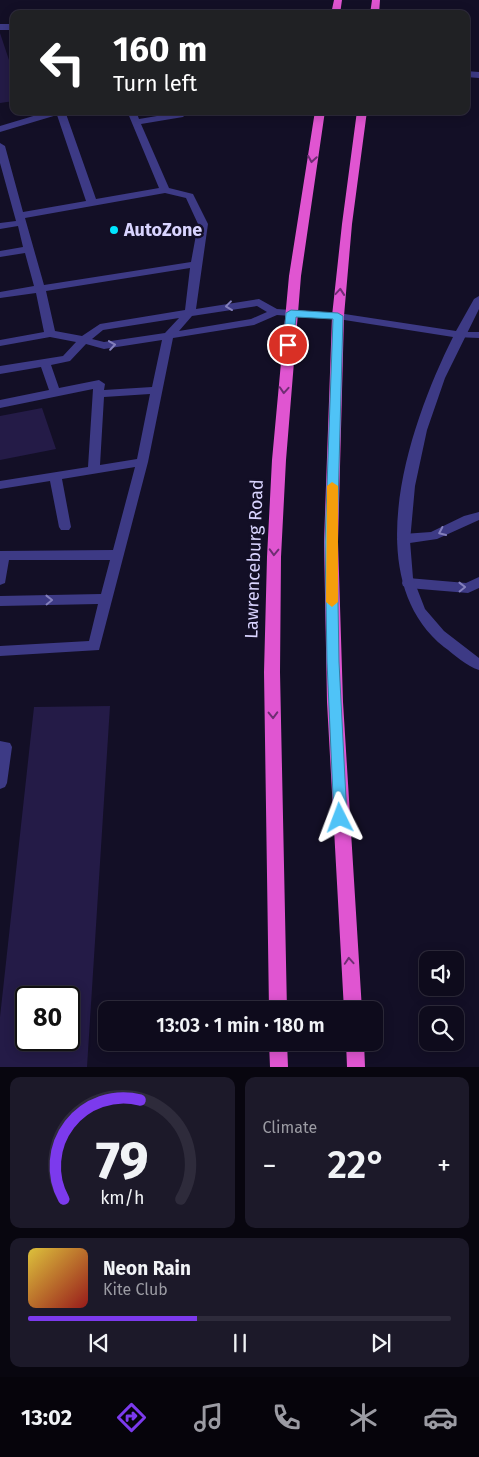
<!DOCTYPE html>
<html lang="en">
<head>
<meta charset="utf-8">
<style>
	:root { --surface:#0e0b1c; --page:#1c1929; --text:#f1f3f6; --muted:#9b9ba3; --line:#2e2b3b; --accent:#7c3aed }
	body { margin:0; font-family:"Fira Sans",sans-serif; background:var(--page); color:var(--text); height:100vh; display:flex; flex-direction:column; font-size:19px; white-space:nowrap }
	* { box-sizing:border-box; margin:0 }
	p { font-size:16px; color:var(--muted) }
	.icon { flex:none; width:28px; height:28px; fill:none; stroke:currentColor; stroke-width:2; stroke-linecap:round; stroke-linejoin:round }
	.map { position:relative; height:1067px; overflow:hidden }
	.panel { display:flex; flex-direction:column; gap:10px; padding:10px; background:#08060f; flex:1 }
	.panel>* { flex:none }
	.top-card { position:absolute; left:10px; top:10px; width:460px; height:105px; border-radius:10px; box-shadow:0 2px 12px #0003,0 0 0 1px var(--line); background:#202124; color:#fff; overflow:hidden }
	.fabs { position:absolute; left:419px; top:951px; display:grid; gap:10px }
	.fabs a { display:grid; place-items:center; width:45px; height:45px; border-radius:10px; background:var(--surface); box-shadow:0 2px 12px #0003,0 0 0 1px var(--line); font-size:25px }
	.speed { position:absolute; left:15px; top:986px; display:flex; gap:10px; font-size:25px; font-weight:700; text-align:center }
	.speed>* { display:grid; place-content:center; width:65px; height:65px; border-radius:50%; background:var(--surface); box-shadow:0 2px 12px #0003,0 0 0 1px var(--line); line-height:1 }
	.speed .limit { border:2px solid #111; border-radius:8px; background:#fff; color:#111 }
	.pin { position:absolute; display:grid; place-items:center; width:42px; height:42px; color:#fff; margin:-21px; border:2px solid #fff; border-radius:50%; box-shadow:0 1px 5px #0007 }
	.me { position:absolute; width:55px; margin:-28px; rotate:357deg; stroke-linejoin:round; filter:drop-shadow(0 0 4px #0008) }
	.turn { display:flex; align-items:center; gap:18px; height:105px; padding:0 20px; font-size:22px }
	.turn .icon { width:65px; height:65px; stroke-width:2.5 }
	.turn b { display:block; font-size:35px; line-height:42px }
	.big { font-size:38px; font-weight:600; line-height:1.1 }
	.panel .widget { flex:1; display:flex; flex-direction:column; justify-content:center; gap:8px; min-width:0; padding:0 18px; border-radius:10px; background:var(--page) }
	.panel .dial { align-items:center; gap:0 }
	.dial svg { height:130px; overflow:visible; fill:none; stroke:var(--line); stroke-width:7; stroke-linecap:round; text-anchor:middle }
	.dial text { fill:var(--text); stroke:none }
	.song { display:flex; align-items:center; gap:15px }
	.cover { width:60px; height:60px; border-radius:8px; background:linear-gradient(135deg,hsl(50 70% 55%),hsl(0 70% 35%)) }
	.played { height:5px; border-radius:2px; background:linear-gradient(90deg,var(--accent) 40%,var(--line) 40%) }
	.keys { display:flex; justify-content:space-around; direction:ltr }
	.heat { display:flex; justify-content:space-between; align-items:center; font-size:28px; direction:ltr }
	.panel .tiles { flex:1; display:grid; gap:10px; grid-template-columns:1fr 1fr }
	.widget:last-child { grid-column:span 2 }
	.trip { position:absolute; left:98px; top:1001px; width:285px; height:50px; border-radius:10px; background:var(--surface); box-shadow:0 2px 12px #0003,0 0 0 1px var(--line); font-weight:600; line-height:50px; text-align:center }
	.tab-bar { display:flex; height:80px; justify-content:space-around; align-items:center; background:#06040b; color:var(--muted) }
	.tab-bar .icon { width:35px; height:35px }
	.tab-bar .current { color:var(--accent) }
	.tab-bar b { font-size:22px; color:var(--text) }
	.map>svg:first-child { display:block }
</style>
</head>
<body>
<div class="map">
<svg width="479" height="1067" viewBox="0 0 479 1067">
	<rect width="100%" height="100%" fill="#130f26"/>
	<path fill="#241b47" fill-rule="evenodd" d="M0,33L10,63L14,62V101L0,103Z
		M42,408L56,449L0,460V416Z
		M110,706L87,1067H0V1017L34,707ZM26,998H69V1040H26Z"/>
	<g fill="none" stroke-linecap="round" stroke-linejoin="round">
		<path fill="#3d3a85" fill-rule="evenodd" d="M0,24H14V30H0Z
			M50,111H65L96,199L159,188L127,111H136L139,119L175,113L174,111H183L185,115L183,117L141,124L169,188L193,194L208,224L196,309L259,299L277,309L291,310L296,313L291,316L277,315L254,325L173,338L148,462L99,650L0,656V646L89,641L98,604L0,606V596L101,594L110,560H9L5,583L0,585V551L113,550L135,467L62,479L71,527L69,530H61L59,527L50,481L0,489V481L88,467L93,389L0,408V400L49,390L41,367L0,374V366L63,356L76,342L50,337L0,346V340L44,332L36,293L0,298V292L34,286L25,253L0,257V251L23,247L18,226L0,229V223L16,221L0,163V143L5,146L23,212L86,201L57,115L0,132V126ZM165,193L186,198L198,224L191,262L44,285L25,218ZM190,268L185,310L100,324L82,336L55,331L46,291ZM257,306L267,312L251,319L179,331L192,316ZM179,318L165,333L104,342L92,339L103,330ZM162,340L152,387L104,390L105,384L99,380L59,388L51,365L70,361L86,344L104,349ZM150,394L137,459L100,465L104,397Z
			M459,332H479V338L455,337L454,335L455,333Z
			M479,512V520L437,539L403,544L399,542L397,539L399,536L403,534L431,532L464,516Z
			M479,577V588L468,593L408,588L403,586L402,583L403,580L408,578L466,583Z
			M0,741L10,743L12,747L7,783L5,787L0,789Z"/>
		<path fill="#3d3a85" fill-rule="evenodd" d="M466,71L479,72V78L466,77Z
			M479,296V309L445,378L427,430L415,486L410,541L413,578L425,609L444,631L479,658V670C466,666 455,655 444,647C356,576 411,421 453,337L338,319L291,316L286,313L291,310L338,313L456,331L474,299Z"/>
		<path fill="#e055d1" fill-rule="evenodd" d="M334,0H342L340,14H331Z
			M372,0H380L379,14H370Z
			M315,111H325L301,276L286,460L281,557L280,672L287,1010H269L264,672L267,557L272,460L289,276Z
			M357,111H367L352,224L344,316L338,542L343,702L362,1010H344L327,702L324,542L332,316L342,224Z
			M269,1042H287L288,1067H270Z
			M346,1042H364L365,1067H347Z"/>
	</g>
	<defs><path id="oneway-chevron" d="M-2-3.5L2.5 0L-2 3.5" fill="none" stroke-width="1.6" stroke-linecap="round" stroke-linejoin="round" transform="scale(1.25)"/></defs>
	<g stroke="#6f2e73">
		<use href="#oneway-chevron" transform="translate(312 159) rotate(99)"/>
		<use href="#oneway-chevron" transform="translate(340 292) rotate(-85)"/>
		<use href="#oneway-chevron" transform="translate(284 390) rotate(94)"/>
		<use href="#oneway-chevron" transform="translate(274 552) rotate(92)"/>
		<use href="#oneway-chevron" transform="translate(273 715) rotate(89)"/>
		<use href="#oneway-chevron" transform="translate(349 961) rotate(-94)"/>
	</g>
	<g stroke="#837fbc">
		<use href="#oneway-chevron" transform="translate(229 306) rotate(173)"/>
		<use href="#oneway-chevron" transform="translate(112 345) rotate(-8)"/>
		<use href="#oneway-chevron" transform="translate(442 532) rotate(155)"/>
		<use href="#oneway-chevron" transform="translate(462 587) rotate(-1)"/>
		<use href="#oneway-chevron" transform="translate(49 600) rotate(-1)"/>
	</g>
	<path fill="#4fc3f7" stroke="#337fa1" d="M291,310L338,313L343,316L337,542L339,662L347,818L345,822L340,824L336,822L334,818L327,662L325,542L333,319L296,317L293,345L288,348L283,345L286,313Z"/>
	<path fill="#f59e0b" d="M332,482L338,486V602L332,607L326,602L327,486Z"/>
	<circle fill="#00e5ff" stroke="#130f26" stroke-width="2" cx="114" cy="230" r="5"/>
	<g text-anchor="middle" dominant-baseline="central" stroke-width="5" stroke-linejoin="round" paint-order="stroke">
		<g font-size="18" font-weight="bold" fill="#d9d4ff" stroke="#130f26" text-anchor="start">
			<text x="124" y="230">AutoZone</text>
		</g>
		<g font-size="18" fill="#d9d4ff" stroke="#130f26">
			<text transform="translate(254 559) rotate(-88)">Lawrenceburg Road</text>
		</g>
	</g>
</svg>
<div class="fabs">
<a><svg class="icon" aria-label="sound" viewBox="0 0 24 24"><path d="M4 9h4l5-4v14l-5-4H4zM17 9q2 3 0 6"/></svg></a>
<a><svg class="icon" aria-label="search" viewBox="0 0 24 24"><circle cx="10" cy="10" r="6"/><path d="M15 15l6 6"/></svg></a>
</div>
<div class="speed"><div class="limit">80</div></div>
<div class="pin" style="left:288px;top:345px;background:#d93025"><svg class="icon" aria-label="arrive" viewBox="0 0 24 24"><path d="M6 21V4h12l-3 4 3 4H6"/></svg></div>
<svg class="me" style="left:340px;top:818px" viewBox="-20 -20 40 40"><path d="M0-17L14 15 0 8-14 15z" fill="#4fc3f7" stroke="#fff" stroke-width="4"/></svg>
<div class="trip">13:03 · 1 min · 180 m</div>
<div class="top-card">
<div class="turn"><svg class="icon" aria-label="left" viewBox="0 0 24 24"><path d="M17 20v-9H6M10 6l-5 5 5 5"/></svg><div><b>160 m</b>Turn left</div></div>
</div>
</div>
<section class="panel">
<div class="tiles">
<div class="widget dial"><svg viewBox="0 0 100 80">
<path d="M14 69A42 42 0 1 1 86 69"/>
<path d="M14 69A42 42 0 0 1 61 8" stroke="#7c3aed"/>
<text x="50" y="56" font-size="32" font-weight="700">79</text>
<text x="50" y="72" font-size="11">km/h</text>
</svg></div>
<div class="widget"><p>Climate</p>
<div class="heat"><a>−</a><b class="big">22°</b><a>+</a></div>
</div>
<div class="widget">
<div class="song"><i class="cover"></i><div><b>Neon Rain</b><p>Kite Club</p></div></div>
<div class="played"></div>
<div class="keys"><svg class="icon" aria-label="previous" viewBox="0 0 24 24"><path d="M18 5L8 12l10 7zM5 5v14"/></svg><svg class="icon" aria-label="pause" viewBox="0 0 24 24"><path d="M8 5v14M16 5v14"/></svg><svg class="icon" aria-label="next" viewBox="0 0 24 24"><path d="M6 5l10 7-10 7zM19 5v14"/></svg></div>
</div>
</div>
</section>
<nav class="tab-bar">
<b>13:02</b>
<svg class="icon current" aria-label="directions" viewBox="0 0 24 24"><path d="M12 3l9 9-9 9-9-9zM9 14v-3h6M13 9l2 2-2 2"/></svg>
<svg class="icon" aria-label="music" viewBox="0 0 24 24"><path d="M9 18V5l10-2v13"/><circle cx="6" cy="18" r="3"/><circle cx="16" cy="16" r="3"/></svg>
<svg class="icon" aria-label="phone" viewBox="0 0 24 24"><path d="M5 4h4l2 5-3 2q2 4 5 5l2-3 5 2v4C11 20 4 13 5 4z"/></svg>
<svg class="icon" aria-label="climate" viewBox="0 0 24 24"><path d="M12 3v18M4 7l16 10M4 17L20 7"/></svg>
<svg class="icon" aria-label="car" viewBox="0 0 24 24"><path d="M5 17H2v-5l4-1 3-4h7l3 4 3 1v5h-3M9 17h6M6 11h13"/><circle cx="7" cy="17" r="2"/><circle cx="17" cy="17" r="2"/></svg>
</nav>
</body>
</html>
